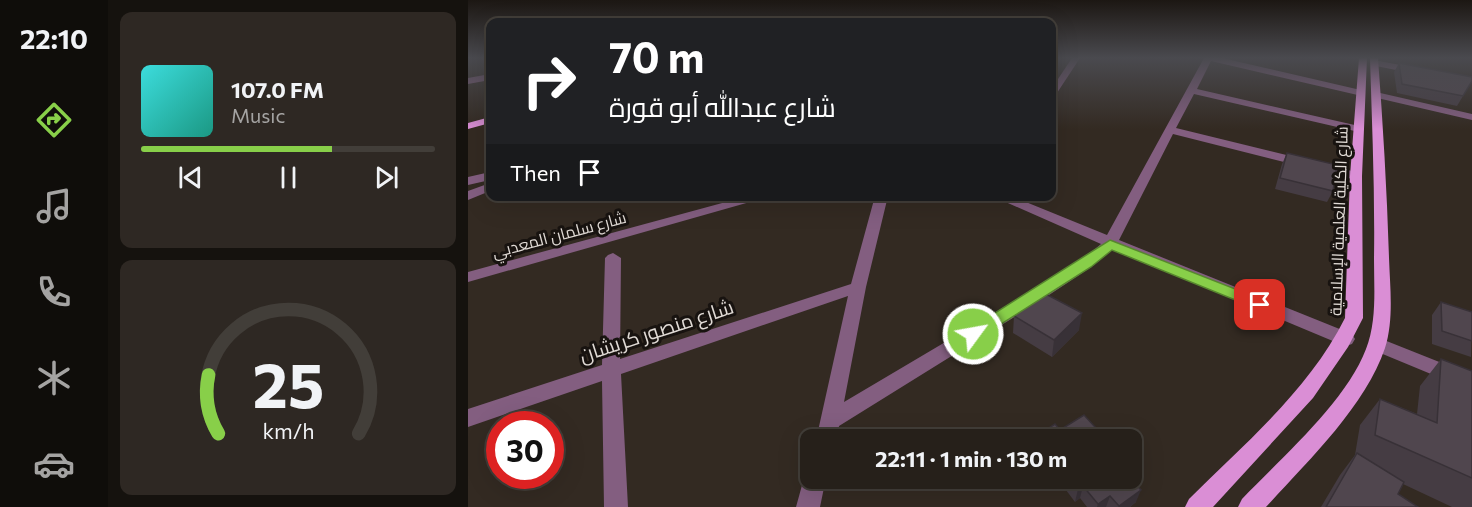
<!DOCTYPE html>
<html lang="en">
<head>
<meta charset="utf-8">
<style>
	:root { --surface:#26201a; --page:#2e2823; --text:#f1f3f6; --muted:#a4a3a2; --line:#423e39; --accent:#88cf49 }
	body { margin:0; font-family:Commissioner,Cairo,sans-serif; background:var(--page); color:var(--text); height:100vh; display:flex; flex-direction:column; font-size:22px; white-space:nowrap }
	* { box-sizing:border-box; margin:0 }
	p { font-size:20px; color:var(--muted) }
	.icon { flex:none; width:33px; height:33px; fill:none; stroke:currentColor; stroke-width:2; stroke-linecap:round; stroke-linejoin:round }
	.map { position:relative; flex:1; overflow:hidden }
	.details { display:flex; flex-direction:column; gap:12px; padding:12px; background:#15120e; width:360px }
	.details>* { flex:none }
	.top-card { position:absolute; left:18px; top:18px; width:570px; height:183px; border-radius:12px; box-shadow:0 6px 24px #0002,0 0 0 2px var(--line); background:#202124; color:#fff; overflow:hidden }
	.speed { position:absolute; left:18px; top:411px; display:flex; gap:12px; font-size:30px; font-weight:700; text-align:center }
	.speed>* { display:grid; place-content:center; width:78px; height:78px; border-radius:50%; background:var(--surface); box-shadow:0 6px 24px #0002,0 0 0 2px var(--line); line-height:1 }
	.speed .limit { border:9px solid #d22; background:#fff; color:#111 }
	.pin { position:absolute; display:grid; place-items:center; width:51px; height:51px; color:#fff; margin:-26px; border-radius:12px; box-shadow:0 3px 9px #0006 }
	.me { position:absolute; width:66px; margin:-33px; rotate:58deg; stroke-linejoin:round; filter:drop-shadow(0 0 4px #0008) }
	.turn { display:flex; align-items:center; gap:21px; height:126px; padding:0 24px; font-size:27px }
	.turn .icon { width:78px; height:78px; stroke-width:2.5 }
	.turn b { display:block; font-size:42px; line-height:51px }
	.then { display:flex; align-items:center; height:57px; padding:0 24px; background:#0003; gap:12px; font-size:22px }
	.details .tile { flex:1; display:flex; flex-direction:column; justify-content:center; gap:9px; min-width:0; padding:0 21px; border-radius:12px; background:var(--page) }
	.details .dial { align-items:center; gap:0 }
	.dial svg { height:156px; overflow:visible; fill:none; stroke:var(--line); stroke-width:7; stroke-linecap:round; text-anchor:middle }
	.dial text { fill:var(--text); stroke:none }
	.song { display:flex; align-items:center; gap:18px }
	.cover { width:72px; height:72px; border-radius:9px; background:linear-gradient(135deg,hsl(180 70% 55%),hsl(170 70% 35%)) }
	.played { height:6px; border-radius:3px; background:linear-gradient(90deg,var(--accent) 65%,var(--line) 65%) }
	.keys { display:flex; justify-content:space-around; direction:ltr }
	.trip { position:absolute; left:332px; top:429px; width:342px; height:60px; border-radius:12px; background:var(--surface); box-shadow:0 6px 24px #0002,0 0 0 2px var(--line); font-weight:700; line-height:60px; text-align:center }
	main { display:flex; flex:1; min-height:0 }
	.menu { display:flex; flex-direction:column; width:108px; justify-content:space-around; align-items:center; background:#0f0d0a; color:var(--muted) }
	.menu .icon { width:42px; height:42px }
	.menu .on { color:var(--accent) }
	.menu b { font-size:27px; color:var(--text) }
	.map>svg:first-child { display:block }
</style>
</head>
<body>
<main>
<nav class="menu">
<b>22:10</b>
<svg class="icon on" aria-label="directions" viewBox="0 0 24 24"><path d="M12 3l9 9-9 9-9-9zM9 14v-3h6M13 9l2 2-2 2"/></svg>
<svg class="icon" aria-label="music" viewBox="0 0 24 24"><path d="M9 18V5l10-2v13"/><circle cx="6" cy="18" r="3"/><circle cx="16" cy="16" r="3"/></svg>
<svg class="icon" aria-label="phone" viewBox="0 0 24 24"><path d="M5 4h4l2 5-3 2q2 4 5 5l2-3 5 2v4C11 20 4 13 5 4z"/></svg>
<svg class="icon" aria-label="climate" viewBox="0 0 24 24"><path d="M12 3v18M4 7l16 10M4 17L20 7"/></svg>
<svg class="icon" aria-label="car" viewBox="0 0 24 24"><path d="M5 17H2v-5l4-1 3-4h7l3 4 3 1v5h-3M9 17h6M6 11h13"/><circle cx="7" cy="17" r="2"/><circle cx="17" cy="17" r="2"/></svg>
</nav>
<section class="details">
<div class="tile">
<div class="song"><i class="cover"></i><div><b>107.0 FM</b><p>Music</p></div></div>
<div class="played"></div>
<div class="keys"><svg class="icon" aria-label="previous" viewBox="0 0 24 24"><path d="M18 5L8 12l10 7zM5 5v14"/></svg><svg class="icon" aria-label="pause" viewBox="0 0 24 24"><path d="M8 5v14M16 5v14"/></svg><svg class="icon" aria-label="next" viewBox="0 0 24 24"><path d="M6 5l10 7-10 7zM19 5v14"/></svg></div>
</div>
<div class="tile dial"><svg viewBox="0 0 100 80">
<path d="M14 69A42 42 0 1 1 86 69"/>
<path d="M14 69A42 42 0 0 1 9 39" stroke="#88cf49"/>
<text x="50" y="56" font-size="32" font-weight="700">25</text>
<text x="50" y="72" font-size="11">km/h</text>
</svg></div>
</section>
<div class="map">
<svg width="1004" height="507" viewBox="0 0 1004 507">
	<rect width="100%" height="100%" fill="#332a22"/>
	<g fill="none" stroke-linecap="round" stroke-linejoin="round">
		<path fill="#835e80" fill-rule="evenodd" d="M604,58H612L587,96L584,97V88Z
			M736,58H754L897,91V95L894,96L743,61L729,89L891,126L896,129L891,132L726,94L708,128L892,173L894,176L888,180L705,134L651,240L884,334L887,339L884,344L878,346L872,344L645,249L623,267L572,301L371,426L369,440H348L380,296L153,374L160,507H136L134,381L0,427V409L134,365L137,258L140,255L145,253L153,258L152,359L383,284L407,196H420L398,287L376,402L560,293L613,261L633,244L524,196H543L639,235Z
			M906,60L948,68L952,71L948,74L903,65V61Z
			M22,74V80L0,84V78Z
			M908,92L1004,114V120L905,97V93Z
			M22,172V180L0,185V177Z
			M22,183V191L0,200V191Z
			M280,196H303L0,282V272Z
			M911,338L1004,375V391L905,350L902,345L905,340Z
			M342,469V478H358L352,507H328L336,478Z"/>
		<path fill="#da8ed5" fill-rule="evenodd" d="M891,58H899L894,176L895,318L880,347L845,398L745,507H717L721,499C777,443 841,390 877,318L882,176Z
			M902,58H910C915,125 919,191 921,258C922,288 926,319 917,348C897,407 839,462 798,507H770L774,499C813,458 878,402 898,349C909,321 906,289 906,259C907,192 904,125 902,58Z
			M22,117V123L0,129V123Z"/>
	</g>
	<path fill="#453c43" d="M931,63L1004,81L989,106L929,93L926,72Z
		M819,153L865,191L859,202L807,189L814,164Z
		M973,302L1004,312L1003,357L964,344V315Z
		M546,316L611,330L584,357L545,333Z
		M973,359L1004,371V507H984L935,484L930,494L950,507H853L872,475L887,455L892,425L912,399L949,414L952,386Z
		M589,478H662L668,502L662,507H619L612,498L607,502Z"/>
	<path fill="#383137" d="M614,313L611,330L584,357L586,340Z
		M615,486L612,498L607,502L610,489Z
		M673,490L668,502L662,507H650Z
		M642,496L638,507H629L630,504Z"/>
	<path fill="#50464e" stroke="#383137" stroke-width="1.5" d="M931,63L1004,77V81L995,96L934,84Z
		M819,153L869,165L865,191L812,178Z
		M574,292L614,313L586,340L546,316Z
		M973,302L1004,312V341L974,331Z
		M973,359L1004,371V478L907,435L912,399L969,423Z
		M616,415L639,440H569L567,437L587,424L592,430Z
		M889,453L936,482L930,494L950,507H858Z
		M601,478H662L673,490L651,506L642,496L630,504L615,486L610,489Z"/>
	<linearGradient id="sky" x2="0" y2="1"><stop stop-color="#1c1713"/><stop offset="0.45" stop-color="#4a4a4f"/><stop offset="1" stop-color="#4a4a4f" stop-opacity="0"/></linearGradient>
	<rect width="1004" height="129" fill="url(#sky)"/>
	<path fill="#88cf49" stroke="#58872f" stroke-width="1.5" d="M642,240L798,301L800,305L798,308H787L644,250L623,267L511,338H500L497,334L500,330Z"/>
	<g text-anchor="middle" dominant-baseline="central" stroke-width="6" stroke-linejoin="round" paint-order="stroke">
		<g font-size="16" fill="#e1dbd6" stroke="#181310">
			<text transform="translate(870 221) rotate(-88)">شارع الكلية العلمية الإسلامية</text>
			<text transform="translate(91 234) rotate(-15)">شارع سلمان المعدبي</text>
		</g>
		<g font-size="20" fill="#e1dbd6" stroke="#181310">
			<text transform="translate(188 330) rotate(-18)">شارع منصور كريشان</text>
		</g>
	</g>
</svg>
<div class="speed"><div class="limit">30</div></div>
<div class="pin" style="left:792px;top:305px;background:#d93025"><svg class="icon" aria-label="arrive" viewBox="0 0 24 24"><path d="M6 21V4h12l-3 4 3 4H6"/></svg></div>
<svg class="me" style="left:505px;top:334px" viewBox="-20 -20 40 40"><circle r="17" fill="#88cf49" stroke="#fff" stroke-width="3"/><path d="M0-11L8 9 0 5-8 9z" fill="#fff"/></svg>
<div class="trip">22:11 · 1 min · 130 m</div>
<div class="top-card">
<div class="turn"><svg class="icon" aria-label="right" viewBox="0 0 24 24"><path d="M7 20v-9h11M14 6l5 5-5 5"/></svg><div><b>70 m</b>شارع عبدالله أبو قورة</div></div>
<div class="then">Then<svg class="icon" aria-label="arrive" viewBox="0 0 24 24"><path d="M6 21V4h12l-3 4 3 4H6"/></svg></div>
</div>
</div>
</main>
</body>
</html>
